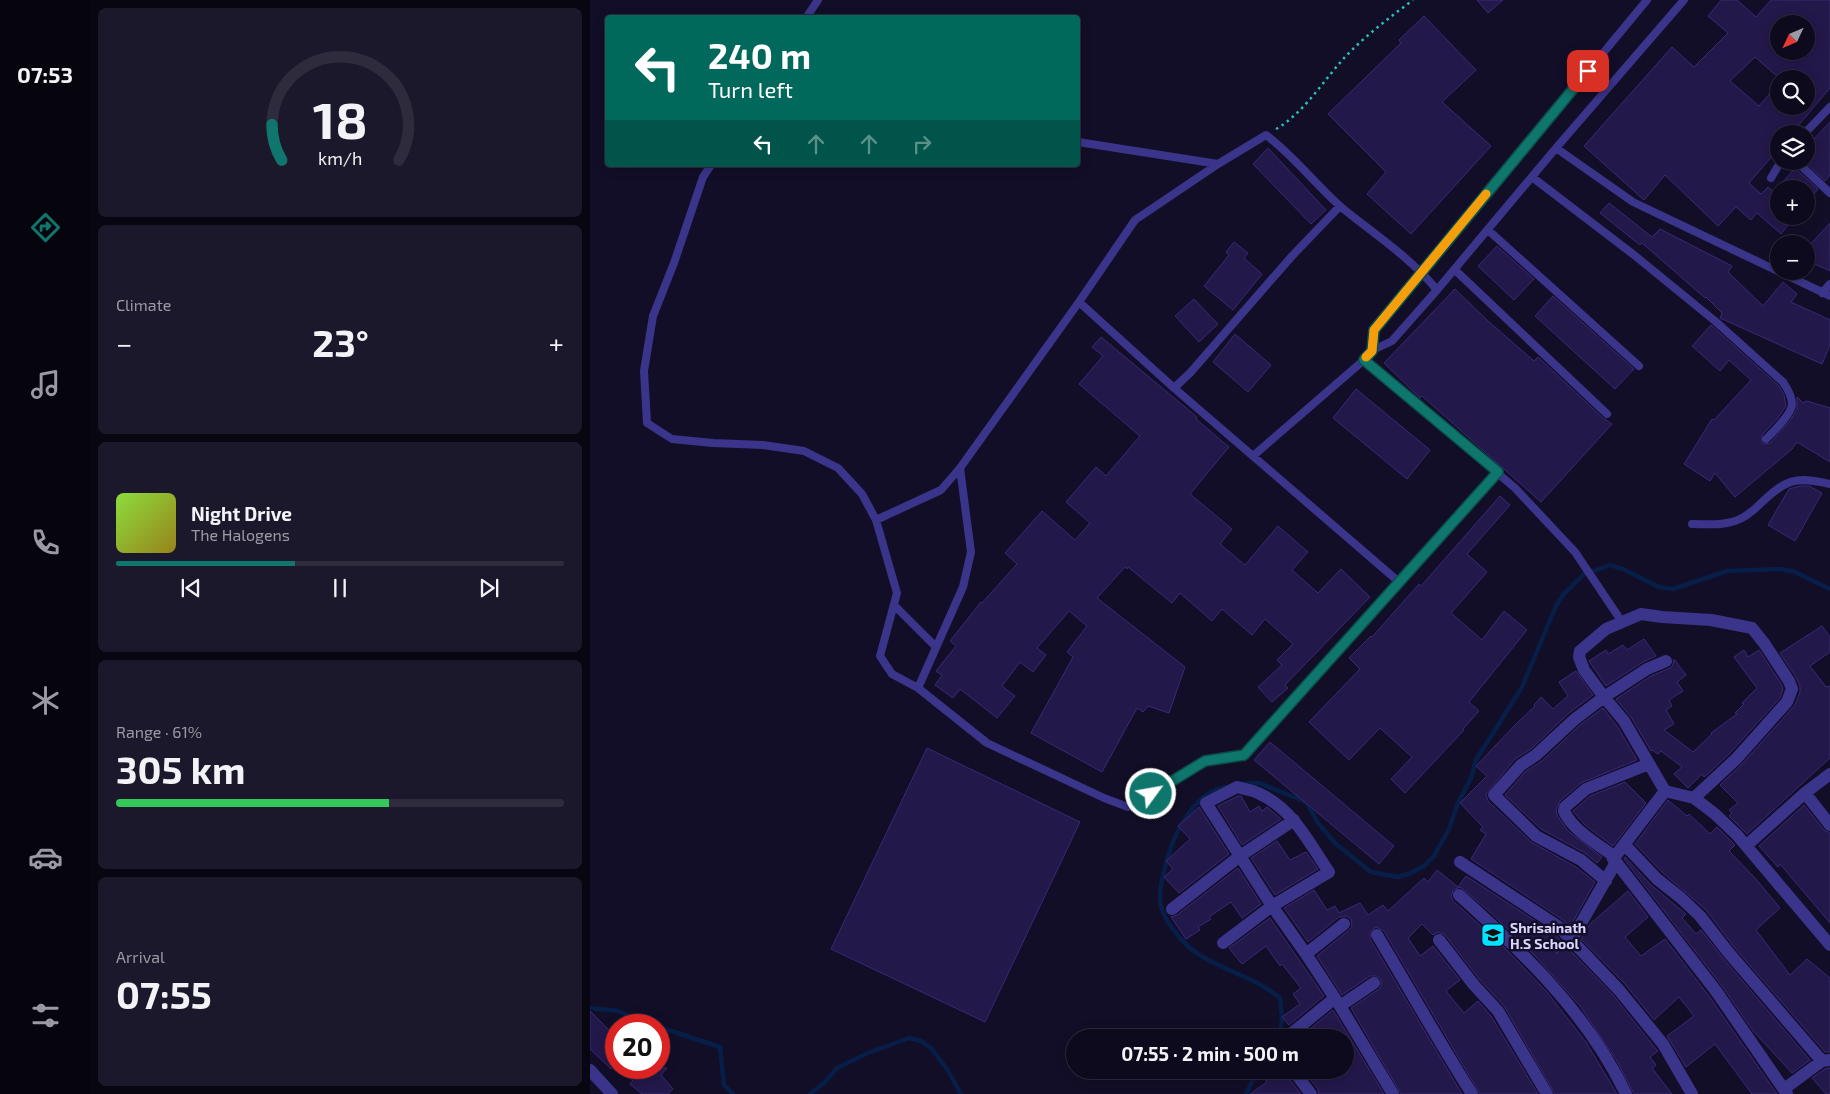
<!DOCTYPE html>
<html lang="en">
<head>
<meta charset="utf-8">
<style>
	:root { --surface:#0e0a1e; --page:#1c182b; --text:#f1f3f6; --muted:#9b9aa4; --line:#2e2b3c; --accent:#0f766e }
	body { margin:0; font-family:"Exo 2",sans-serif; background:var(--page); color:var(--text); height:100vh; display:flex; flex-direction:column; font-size:19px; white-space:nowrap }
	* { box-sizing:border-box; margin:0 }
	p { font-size:16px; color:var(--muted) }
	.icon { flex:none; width:28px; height:28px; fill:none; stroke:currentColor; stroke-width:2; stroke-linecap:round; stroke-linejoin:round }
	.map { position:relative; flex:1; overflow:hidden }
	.panel { display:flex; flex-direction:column; gap:8px; padding:8px; background:#080610; width:500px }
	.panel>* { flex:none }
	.banner { position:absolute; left:15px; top:15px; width:475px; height:152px; border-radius:5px; box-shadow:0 2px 12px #0003,0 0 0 1px var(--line); background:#00695c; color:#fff; overflow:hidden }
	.needle { width:32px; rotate:226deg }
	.fabs { position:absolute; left:1180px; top:15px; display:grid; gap:10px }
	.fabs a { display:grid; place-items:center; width:45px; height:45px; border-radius:50%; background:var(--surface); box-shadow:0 2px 12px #0003,0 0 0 1px var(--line); font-size:25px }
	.speed { position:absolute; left:15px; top:1014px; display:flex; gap:10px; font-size:25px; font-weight:700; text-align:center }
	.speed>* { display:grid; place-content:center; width:65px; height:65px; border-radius:50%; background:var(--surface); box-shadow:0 2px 12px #0003,0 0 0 1px var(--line); line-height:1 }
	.speed .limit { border:8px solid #d22; background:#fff; color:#111 }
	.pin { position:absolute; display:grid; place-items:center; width:42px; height:42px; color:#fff; margin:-21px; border-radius:10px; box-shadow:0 2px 8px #0006 }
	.me { position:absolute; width:55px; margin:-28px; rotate:58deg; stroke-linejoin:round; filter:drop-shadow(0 0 4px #0008) }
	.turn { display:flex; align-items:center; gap:18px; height:105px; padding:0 20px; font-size:22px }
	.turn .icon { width:65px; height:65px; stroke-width:2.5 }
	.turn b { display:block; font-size:35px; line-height:42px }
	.lanes { display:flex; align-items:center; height:48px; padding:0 20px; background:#0003; justify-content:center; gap:25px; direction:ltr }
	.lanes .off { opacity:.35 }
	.big { font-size:38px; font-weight:700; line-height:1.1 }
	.panel .card { flex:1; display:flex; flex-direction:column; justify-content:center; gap:8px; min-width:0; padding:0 18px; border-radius:8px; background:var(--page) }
	.panel .dial { align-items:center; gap:0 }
	.dial svg { height:130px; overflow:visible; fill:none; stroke:var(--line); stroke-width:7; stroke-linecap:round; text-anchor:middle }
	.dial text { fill:var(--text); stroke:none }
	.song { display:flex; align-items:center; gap:15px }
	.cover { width:60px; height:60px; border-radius:8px; background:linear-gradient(135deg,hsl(90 70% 55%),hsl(50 70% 35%)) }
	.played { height:5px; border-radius:2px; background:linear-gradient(90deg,var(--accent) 40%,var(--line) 40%) }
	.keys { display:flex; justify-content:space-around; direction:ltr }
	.heat { display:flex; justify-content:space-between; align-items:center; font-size:28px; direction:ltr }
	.charge { height:8px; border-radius:4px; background:linear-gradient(90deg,#34c759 61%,var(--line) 0) }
	.trip { position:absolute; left:476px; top:1029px; width:288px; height:50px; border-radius:25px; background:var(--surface); box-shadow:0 2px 12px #0003,0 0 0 1px var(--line); font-weight:700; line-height:50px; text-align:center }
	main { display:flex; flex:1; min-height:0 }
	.dock { display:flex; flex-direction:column; width:90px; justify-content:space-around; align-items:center; background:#06040c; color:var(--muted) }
	.dock .icon { width:35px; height:35px }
	.dock .on { color:var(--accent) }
	.dock b { font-size:22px; color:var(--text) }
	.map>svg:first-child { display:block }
</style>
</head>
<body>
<main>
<nav class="dock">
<b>07:53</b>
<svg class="icon on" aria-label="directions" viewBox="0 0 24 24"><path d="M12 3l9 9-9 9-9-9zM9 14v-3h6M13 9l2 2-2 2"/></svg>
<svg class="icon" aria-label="music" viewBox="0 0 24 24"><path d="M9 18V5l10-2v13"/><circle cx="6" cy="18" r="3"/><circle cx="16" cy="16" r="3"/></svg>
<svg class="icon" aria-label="phone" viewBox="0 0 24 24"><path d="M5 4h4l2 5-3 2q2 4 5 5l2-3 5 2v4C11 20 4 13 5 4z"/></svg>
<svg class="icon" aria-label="climate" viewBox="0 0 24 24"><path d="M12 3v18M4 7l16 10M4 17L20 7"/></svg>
<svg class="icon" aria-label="car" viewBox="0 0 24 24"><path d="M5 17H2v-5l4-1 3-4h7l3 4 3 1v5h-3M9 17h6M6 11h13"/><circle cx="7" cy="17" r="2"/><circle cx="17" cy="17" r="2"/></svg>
<svg class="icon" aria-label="filters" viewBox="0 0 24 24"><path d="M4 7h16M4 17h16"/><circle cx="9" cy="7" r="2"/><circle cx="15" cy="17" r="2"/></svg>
</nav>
<section class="panel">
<div class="card dial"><svg viewBox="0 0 100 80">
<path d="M14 69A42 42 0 1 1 86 69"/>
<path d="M14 69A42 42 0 0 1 8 47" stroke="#0f766e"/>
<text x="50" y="56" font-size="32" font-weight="700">18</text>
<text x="50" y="72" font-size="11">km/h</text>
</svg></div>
<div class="card"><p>Climate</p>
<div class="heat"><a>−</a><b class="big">23°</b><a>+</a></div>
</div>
<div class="card">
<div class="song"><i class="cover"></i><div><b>Night Drive</b><p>The Halogens</p></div></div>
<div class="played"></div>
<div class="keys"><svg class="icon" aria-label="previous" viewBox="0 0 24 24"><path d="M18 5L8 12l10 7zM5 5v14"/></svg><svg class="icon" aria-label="pause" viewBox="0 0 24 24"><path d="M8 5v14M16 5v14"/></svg><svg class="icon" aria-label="next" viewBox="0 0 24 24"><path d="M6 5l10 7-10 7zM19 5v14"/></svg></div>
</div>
<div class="card"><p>Range · 61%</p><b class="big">305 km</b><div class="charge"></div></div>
<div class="card"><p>Arrival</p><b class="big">07:55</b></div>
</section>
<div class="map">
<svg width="1240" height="1094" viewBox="0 0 1240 1094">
	<rect width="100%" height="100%" fill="#130e28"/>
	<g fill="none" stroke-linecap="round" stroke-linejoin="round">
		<path stroke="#061e48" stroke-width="4.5" d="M650,784L669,783L716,802L728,823L745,843L781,872L808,877L821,873L834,866L844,856L859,829L868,803L881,778L886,760L932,687L966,606L973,595L993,575L1020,565L1033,569L1069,587L1083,589L1137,571L1190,569L1205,572L1240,589
			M635,787C609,793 595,816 584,839C579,852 569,885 570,898C570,919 596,948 613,957C639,972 667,979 690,998L692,1016L690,1038
			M0,1008L28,1011L62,1025
			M69,1027L130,1047L134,1085L143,1094
			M220,1094L234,1083L247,1068L278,1053L319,1038L331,1041L341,1048L357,1069L371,1094
			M656,1094L668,1070"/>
	</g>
	<path fill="#23184a" stroke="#392978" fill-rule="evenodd" d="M887,0H913L898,13Z
		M1131,0H1147L1166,17L1181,0H1240V88L1201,134H1189V148L1159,183L1171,194L1178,187L1189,196V216H1205L1191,234L1167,213L1161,220L1146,207L1128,226L1075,175L1054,200L994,146L1082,47L1104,67L1138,33L1118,16ZM1189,24H1216V51H1189ZM1165,57L1190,79H1216V106H1189V83L1169,106L1140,81Z
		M834,16L886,70L852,102L901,146L821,234L777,194L796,172L738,114L811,43L809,40Z
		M1240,122V175L1235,181L1216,163V147Z
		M678,148L736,210L721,224L663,164Z
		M1205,168L1228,189L1216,203V189H1187Z
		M1019,203L1062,237L1070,229L1142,266L1138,272L1173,306L1193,282L1207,294L1201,302L1240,320V345L1232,364L1130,318L1132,313L1116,297L1115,298L1052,243L1050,245L1010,213Z
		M1240,223V271L1216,260V249Z
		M644,242L658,253L654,258L672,274L643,310L614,286L639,255L636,252Z
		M907,246L944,279L924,300L888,266Z
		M865,289L898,321L944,361L948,357L1013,418L1022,424L951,502L832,396L830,398L794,363Z
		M963,296L1044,369L1025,389L945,316Z
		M604,299L628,324L609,342L585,316Z
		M1121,325L1189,386L1194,395L1196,406L1187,419L1172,435V443L1175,444L1180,443L1200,421L1207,409V397L1213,403L1217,401L1240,408V462L1207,442L1202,449L1145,497L1125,473L1120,481L1094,464L1122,419L1124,420L1161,380L1139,360L1130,371L1102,346Z
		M645,334L681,365L658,392L623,362Z
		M511,337L607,417L606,419L639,447L600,494L642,529L630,544L655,565L688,526L718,552L702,570L728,593L751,569L780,597L695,685L698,688L682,702L668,687L692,665L687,660L703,644L675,619L662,635L632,609L622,621L590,593L582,603L538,567L537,569L535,567L507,598L595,667L579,713L558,706L553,712L547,708L512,772L441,733L483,657L477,652L497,626L479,611L447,648L456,655L443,672L430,662L412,686L425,696L407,718L370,689L363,698L345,685L352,675L346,671L366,646L360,641L391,602L392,603L427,564L415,553L452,511L485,540L500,523L476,502L506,467L516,476L550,436L489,384L513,356L502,347Z
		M766,389L840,450L817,479L743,418Z
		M1210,486H1219L1232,493L1205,541L1178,525L1199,489Z
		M910,496L920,505L877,554L897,572L861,613L892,640L914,611L937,630L879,702L889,711L873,729L874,730L815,793L801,779L822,757L790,728L759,760L719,722L770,669L759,658L781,636L782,637L829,584L831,586Z
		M1232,626L1240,637V652L1220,666L1236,687L1240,686V758L1157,834L1139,816L1142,813L1139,810L1148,803L1130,785L1153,763L1205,705L1210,692V686L1206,677L1190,653Z
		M1054,639L1066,656L1053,662L1016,686L999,661L1016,650L1018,654L1033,645L1037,650Z
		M1154,650L1158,657L1169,650L1192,685L1193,689L1190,698L1141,752L1119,773L1114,777L1112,774L1098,788L1084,774L1092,767L1071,751L1068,754L1062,750L1061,751L1041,717L1026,699L1061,676L1080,668L1083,665L1084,659L1096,675L1087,682L1093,691L1079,700L1082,706L1076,710L1084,724L1074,730L1103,752L1122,734L1121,733L1147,714L1145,713L1154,704L1152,703L1167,688L1144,657Z
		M986,671L1003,695L979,713L941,749L925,759L896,794L898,801L941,842L986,867L1005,882L980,927L973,920L881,859L896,834L890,830L893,827L870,803L897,776L886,766L926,724L945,706L944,705L951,697L963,709L978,696L969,682Z
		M1013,708L1027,726L1047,760L991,783L970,801L966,810L967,815L978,831L1012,857L1007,863L995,853L951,829L915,795L936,771L952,761L990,725Z
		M680,742L804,846L789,864L664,760Z
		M337,748L490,822L395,1022L241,949Z
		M1035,782L1056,803L1023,846L995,825L983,811L1000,796Z
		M648,796H651L660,812L669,806L672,811L677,807L691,819L652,845L628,806Z
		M1078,800L1097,816L1099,814L1120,834L1127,827L1145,845L1139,851L1165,878L1190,908L1166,930L1200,975L1217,959L1240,978V1052H1235L1144,947L1116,910L1073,873L1045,844Z
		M1214,805L1234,830L1240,833V923L1190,864L1188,867L1169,846Z
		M609,807L639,854L589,893L574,877L583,869L576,861L600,839L588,826Z
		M687,841L700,860L716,852L728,869L685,895L661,858Z
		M1035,857L1061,885L1096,914L1092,918L1106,934L1111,930L1132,957L1220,1060L1202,1073L1163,1031L1132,986L1034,859Z
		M648,868L671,904L652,918L641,902L619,917L621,919L608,927L610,930L596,939L581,917L587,915Z
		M847,870L868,887L876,876L964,933L972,942L966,954L975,945L1023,995L1066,1049L1068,1051L1060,1057L1066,1065L1062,1068L1082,1094H1044L1027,1061L990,1006L946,957L899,911L870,887L863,890L861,897L863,901L912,945L957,992L996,1042L1027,1094H965L914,1006L890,980L855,935L848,932L843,935L832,924L818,938L830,956L843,946L870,980L856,991L874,1013L888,1001L901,1016L948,1094H890L794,931L786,927L780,932V939L872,1094H811L761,1008L789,989L791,986V979L787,976H780L752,995L727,956L759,930L762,927L761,919L757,916L749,917L718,942L694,908L724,890L737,910L745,906L749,913L770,903L778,915L793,905L798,911L834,878L838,882Z
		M1038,891L1058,917L1035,937L1051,956L1075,939L1119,996L1187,1094H1162L1125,1044L1096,1067L1077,1036L1104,1016L1089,997L1064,1020L1035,984L991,939L1000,924Z
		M680,918L734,996L699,1025L692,1017L710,1004L703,994L711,988L692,964L690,966L676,946L652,964L639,948Z
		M743,1010L794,1094H729L728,1089L713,1070H755V1038H709Z
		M0,1011L26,1037V1063L21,1069L0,1049Z
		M53,1068H77L71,1075L83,1089L78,1094H52L40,1084Z
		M1240,1068V1094H1236L1222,1078L1235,1069Z
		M669,1070H695L696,1075L711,1094H660L677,1082Z"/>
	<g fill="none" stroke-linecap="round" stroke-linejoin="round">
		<path stroke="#26c1ba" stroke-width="2.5" stroke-dasharray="2.5 4" stroke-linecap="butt" d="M686,129C714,113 733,81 755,57C775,36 799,18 823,0"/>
		<path stroke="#3a358a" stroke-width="8" d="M216,18L228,0
			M1214,134L1240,107
			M488,142L628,164
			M966,148L1043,202L1240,296
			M1206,161L1240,193
			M121,165L113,177L84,263L63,316L54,371L57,423L82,439L123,443L173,445L214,451L248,468L272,494L286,520
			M942,177L1044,255L1125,321L1193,382C1197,388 1202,396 1202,404C1202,414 1183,432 1176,439
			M1181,178L1191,161
			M898,230L1049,366
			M865,270L1017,414
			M847,290C820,257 784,234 751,207C725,184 704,156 676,135L628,164L545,220L489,302L370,468L351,490L286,520L307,593L290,656L302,674L328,688L397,743L514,798L538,807L615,761L654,755L908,472
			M1232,293L1240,284
			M489,302L584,388L809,582
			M781,351L784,330L1057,0
			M774,360L925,488L985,552L1032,622
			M584,388L600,373L702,256L750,206
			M663,456L774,360L781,351L802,341L847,290L966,148L1094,0
			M1102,524C1116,524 1131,526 1145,521C1154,518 1163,511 1170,504C1196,479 1205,476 1240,484
			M304,605L346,647
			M328,688L373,587L381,552L370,468"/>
		<path stroke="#3a358a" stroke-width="12" d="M1076,661L1057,669L1014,697L994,670L989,657L990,651L1016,629L1051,614L1072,617L1121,620L1162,628L1174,643L1199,681L1202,689L1197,702L1147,758L1104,798
			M1075,791L1104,798L1125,814L1147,835L1240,945
			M1215,793L1240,825
			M1034,844L1067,879L1091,898L1110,916L1138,952L1232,1061
			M1157,845L1215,793L1240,774
			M1025,857C1008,844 983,831 974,811L975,807L996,789L1059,764
			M870,862L969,927L1029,990L1073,1044L1102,1094
			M1016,881L991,860L946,836L904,795L931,765L946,755L985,719L1014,697L1034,721L1075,791L1023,859L1026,862
			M869,895C934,953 998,1014 1036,1094
			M582,909L650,856L704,820
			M787,935C819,988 849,1042 882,1094
			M982,939L1026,862L1126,991L1197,1094
			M849,940L884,985L908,1011L957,1094
			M633,943L682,906L739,872C719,843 703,809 670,794C663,790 654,789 647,787L616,803L682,906L716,954
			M784,983L750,1006L803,1094
			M750,1006L716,954L754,924
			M696,1038L745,998
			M0,1070L22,1094
			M703,1070L721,1094
			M1194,1089L1232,1061L1240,1060"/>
	</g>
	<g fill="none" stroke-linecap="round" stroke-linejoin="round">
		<g stroke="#0a4d48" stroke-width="12">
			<path id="route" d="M561,794L615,761L654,755L908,472L774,360L782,351L784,330L998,71"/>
		</g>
		<use href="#route" stroke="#0f766e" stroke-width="9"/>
		<path stroke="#f59e0b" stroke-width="9" d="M776,357L782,351L784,330L896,194"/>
	</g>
	<defs>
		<g id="school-square" transform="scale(1.25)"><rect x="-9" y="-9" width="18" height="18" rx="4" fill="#01e3ff" stroke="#130e28"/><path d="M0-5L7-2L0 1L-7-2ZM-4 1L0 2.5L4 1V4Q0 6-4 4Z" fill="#111"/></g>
	</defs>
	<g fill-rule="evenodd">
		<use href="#school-square" x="903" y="935"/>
	</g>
	<g text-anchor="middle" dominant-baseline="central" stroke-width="5" stroke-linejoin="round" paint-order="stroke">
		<g font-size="14" font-weight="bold" fill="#dad5ff" stroke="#130e28" text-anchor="start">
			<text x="920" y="927">Shrisainath<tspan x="920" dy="16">H.S School</tspan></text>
		</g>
	</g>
</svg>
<div class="fabs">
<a><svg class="needle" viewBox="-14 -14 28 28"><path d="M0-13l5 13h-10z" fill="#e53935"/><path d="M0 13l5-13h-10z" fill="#9b9aa4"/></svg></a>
<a><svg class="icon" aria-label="search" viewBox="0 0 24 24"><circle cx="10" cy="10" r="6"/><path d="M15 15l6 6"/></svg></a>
<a><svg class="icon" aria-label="layers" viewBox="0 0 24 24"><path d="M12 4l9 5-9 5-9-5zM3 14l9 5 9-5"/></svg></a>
<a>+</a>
<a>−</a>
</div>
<div class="speed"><div class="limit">20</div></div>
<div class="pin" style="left:998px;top:71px;background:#d93025"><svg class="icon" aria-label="arrive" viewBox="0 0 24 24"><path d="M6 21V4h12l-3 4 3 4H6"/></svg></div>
<svg class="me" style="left:561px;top:794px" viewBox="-20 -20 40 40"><circle r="17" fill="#0f766e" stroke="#fff" stroke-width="3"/><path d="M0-11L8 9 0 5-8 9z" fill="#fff"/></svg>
<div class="trip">07:55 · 2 min · 500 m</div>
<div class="banner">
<div class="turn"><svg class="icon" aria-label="left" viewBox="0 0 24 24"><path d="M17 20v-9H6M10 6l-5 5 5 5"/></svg><div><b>240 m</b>Turn left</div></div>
<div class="lanes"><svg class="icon" aria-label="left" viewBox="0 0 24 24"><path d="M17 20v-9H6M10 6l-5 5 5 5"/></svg><svg class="icon off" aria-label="ahead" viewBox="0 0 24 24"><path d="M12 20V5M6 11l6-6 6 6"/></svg><svg class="icon off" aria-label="ahead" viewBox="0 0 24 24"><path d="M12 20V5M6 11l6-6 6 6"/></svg><svg class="icon off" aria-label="right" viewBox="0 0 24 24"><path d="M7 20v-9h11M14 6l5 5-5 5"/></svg></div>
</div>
</div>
</main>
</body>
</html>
